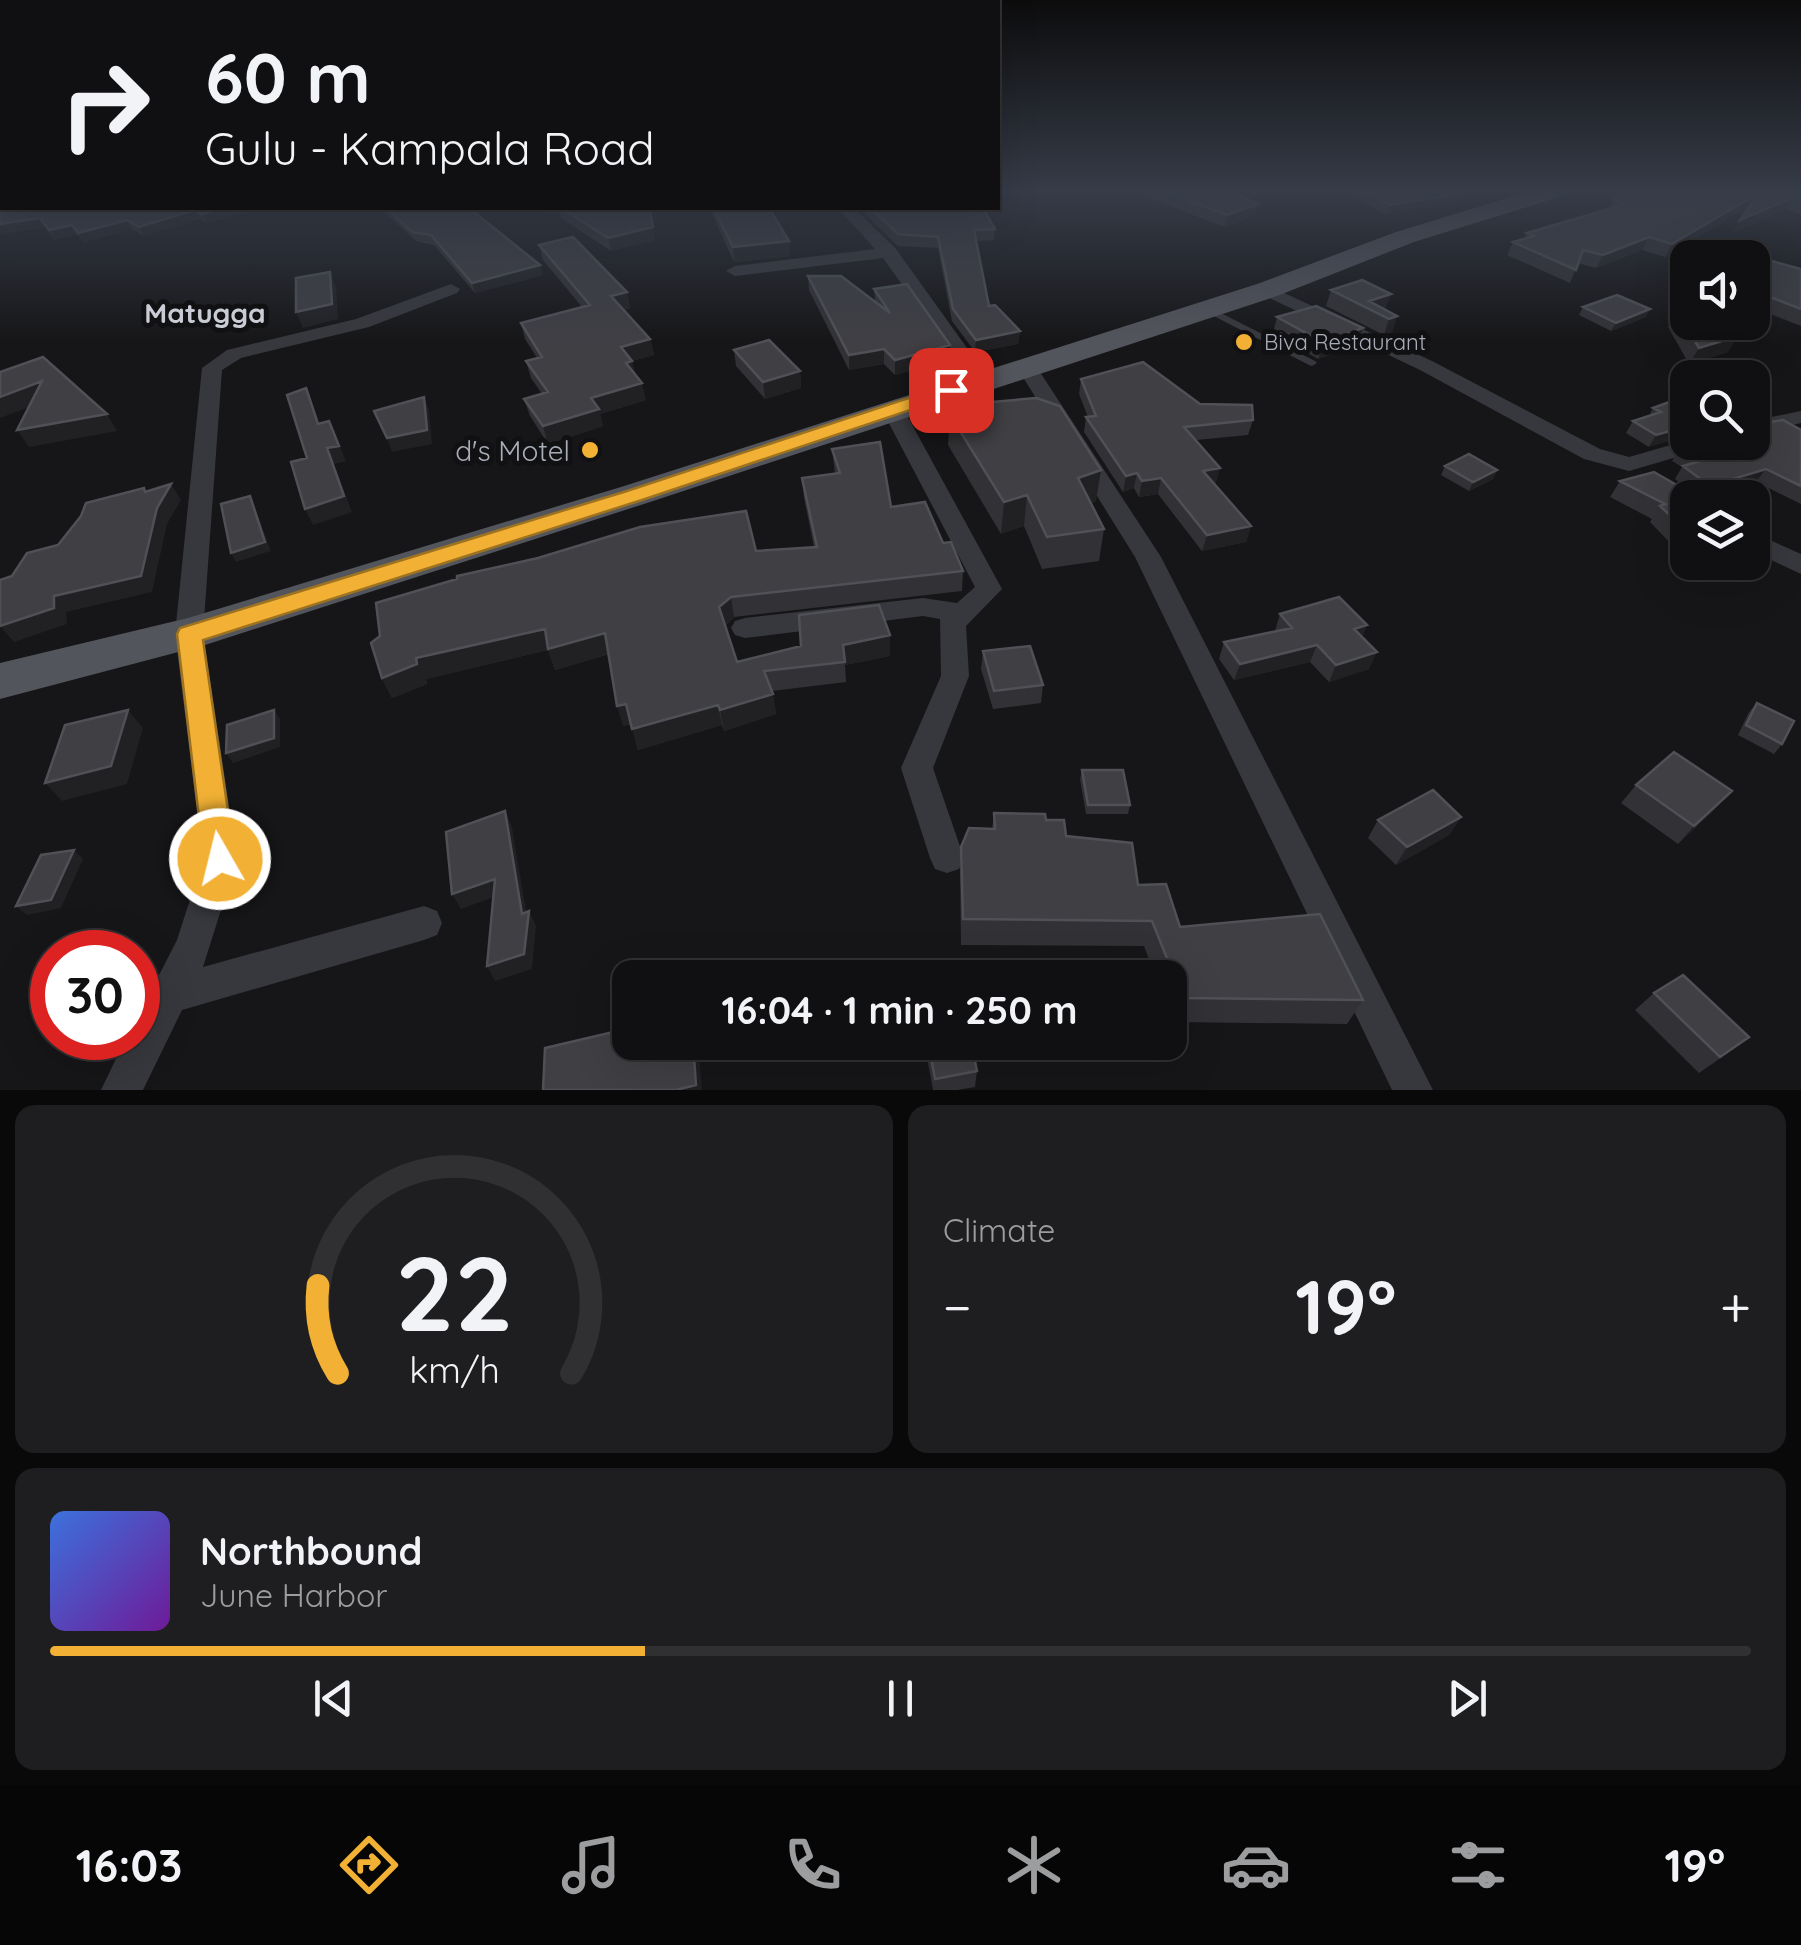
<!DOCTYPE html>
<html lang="en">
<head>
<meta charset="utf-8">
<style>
	:root { --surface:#101012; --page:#1e1e20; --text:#f1f3f6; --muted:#9c9d9f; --line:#303032; --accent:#f2b134 }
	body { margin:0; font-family:Quicksand,sans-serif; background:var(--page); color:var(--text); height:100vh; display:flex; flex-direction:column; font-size:38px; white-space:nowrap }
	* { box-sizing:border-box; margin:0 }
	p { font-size:32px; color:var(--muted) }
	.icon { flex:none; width:55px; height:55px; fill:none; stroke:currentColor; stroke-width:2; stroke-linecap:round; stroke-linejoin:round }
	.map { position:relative; height:1090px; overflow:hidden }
	.panel { display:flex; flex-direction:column; gap:15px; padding:15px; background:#09090a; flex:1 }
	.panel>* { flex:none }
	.top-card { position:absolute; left:0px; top:0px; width:1000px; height:210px; box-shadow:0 10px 40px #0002,0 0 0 2px var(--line); background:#101012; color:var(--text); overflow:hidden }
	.fabs { position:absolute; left:1670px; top:240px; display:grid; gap:20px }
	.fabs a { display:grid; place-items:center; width:100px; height:100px; border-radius:20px; background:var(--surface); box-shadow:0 10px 40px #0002,0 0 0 2px var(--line); font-size:50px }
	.speed { position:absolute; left:30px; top:930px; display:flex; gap:20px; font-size:50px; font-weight:700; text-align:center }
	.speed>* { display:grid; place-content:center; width:130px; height:130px; border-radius:50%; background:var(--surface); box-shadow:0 10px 40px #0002,0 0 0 2px var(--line); line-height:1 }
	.speed .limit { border:15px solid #d22; background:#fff; color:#111 }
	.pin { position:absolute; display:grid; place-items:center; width:85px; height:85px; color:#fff; margin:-42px; border-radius:20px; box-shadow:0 5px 15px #0006 }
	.me { position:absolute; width:110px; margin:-55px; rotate:352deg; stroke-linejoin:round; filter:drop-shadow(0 0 8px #0008) }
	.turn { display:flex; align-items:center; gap:35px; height:210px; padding:0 40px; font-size:45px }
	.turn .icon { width:130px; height:130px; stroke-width:2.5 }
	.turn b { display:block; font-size:70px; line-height:85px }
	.big { font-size:75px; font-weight:700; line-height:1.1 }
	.panel .widget { flex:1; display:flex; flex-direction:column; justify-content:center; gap:15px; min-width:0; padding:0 35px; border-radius:20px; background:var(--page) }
	.panel .dial { align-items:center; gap:0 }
	.dial svg { height:260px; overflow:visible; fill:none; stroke:var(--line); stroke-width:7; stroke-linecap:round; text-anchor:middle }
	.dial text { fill:var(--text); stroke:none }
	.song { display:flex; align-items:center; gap:30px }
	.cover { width:120px; height:120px; border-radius:15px; background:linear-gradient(135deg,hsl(220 70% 55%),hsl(280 70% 35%)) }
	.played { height:10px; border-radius:5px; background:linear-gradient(90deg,var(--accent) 35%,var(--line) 35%) }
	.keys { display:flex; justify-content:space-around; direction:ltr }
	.heat { display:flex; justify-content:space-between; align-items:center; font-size:55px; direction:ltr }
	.panel .tiles { flex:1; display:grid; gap:15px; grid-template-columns:1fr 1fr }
	.widget:last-child { grid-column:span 2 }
	.trip { position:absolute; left:612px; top:960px; width:575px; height:100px; border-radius:20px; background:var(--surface); box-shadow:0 10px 40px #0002,0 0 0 2px var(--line); font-weight:700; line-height:100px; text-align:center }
	.dock { display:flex; height:160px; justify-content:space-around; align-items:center; background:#060607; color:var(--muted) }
	.dock .icon { width:70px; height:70px }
	.dock .selected { color:var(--accent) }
	.dock b { font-size:45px; color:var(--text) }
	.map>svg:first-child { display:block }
</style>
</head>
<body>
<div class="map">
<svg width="1801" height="1090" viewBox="0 0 1801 1090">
	<rect width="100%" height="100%" fill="#161618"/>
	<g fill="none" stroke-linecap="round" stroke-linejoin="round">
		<path fill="#37383d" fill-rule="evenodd" d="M1207,306L1315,361L1317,363L1312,366L1309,365L1204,311L1202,309Z"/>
		<path fill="#37383d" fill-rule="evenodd" d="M838,208H854L896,249L990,380L987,384H973L883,258L735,276L726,271L735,266L875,249Z
			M451,284L460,289L457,293L369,327L241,358L222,370L203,634L237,859L203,967L424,906L437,911L442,923L437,935L424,940L182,1010L143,1090H101L126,1038H138V1016L177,940L203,859L175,634L202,368L227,350L356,319Z
			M1267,285L1434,362L1600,449L1629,457L1688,440L1714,442L1711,447L1629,471L1584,459L1420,370L1261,294V286Z
			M1026,360L1036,366L1161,557L1433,1090H1392L1135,557L1016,366Z
			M893,404L904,410L1002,589L966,626L969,676L933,768L964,858L959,869L947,873L935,869L930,858L901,768L941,676L940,619L923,616L745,638L735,635L731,628L735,621L745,618L923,598L957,603L975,587L882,410Z
			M1801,411V423L1752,434V421Z
			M1752,532L1801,554V574L1752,551Z"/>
		<path fill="#53555c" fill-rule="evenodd" d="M1534,190H1570L1566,195L1414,242L1277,296L647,503L205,645L0,699V663L188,618L621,487L1257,284L1396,232Z"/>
	</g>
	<path fill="#323236" d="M1129,190H1251L1232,194L1256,215L1224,227Z
		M1345,190H1480L1436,206L1386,215Z
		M1801,190V215L1787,209L1733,233L1749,206L1665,257L1642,250L1596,268L1578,263L1570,283L1507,255L1513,242L1525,238L1527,233L1609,209L1613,200Z
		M2,208H246L248,211L206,223L200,219L144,236L132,229L84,242L77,234L54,240L46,228Z
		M380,208H469L543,275L475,293L434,245L416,241Z
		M544,208H649L655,240L611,251L561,218L558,208L552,213Z
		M711,208H769L790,256L734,262L713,216Z
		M862,208H983L995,229L994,240L976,241L989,306L1020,331L1018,344L975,352L952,321L938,248L898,246L867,216Z
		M539,245L627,292L630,308L624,310L650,339L654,355L632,361L635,374L646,400L600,414L603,426L548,444L530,416L524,399L542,394L531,378L526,361L537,358L525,339L521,323L582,307L543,260Z
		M1752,258L1801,269V326L1752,307Z
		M808,276L875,301L874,289L950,360L895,375L884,364L849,370L809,290Z
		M1331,290L1391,294L1385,309L1397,316L1392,332L1384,335L1326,306Z
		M1583,307L1646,317L1611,331L1579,315Z
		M1677,311L1728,352L1689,364L1668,327Z
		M1277,317L1358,344L1318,359L1273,333Z
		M734,350L800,371L801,388L765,399L736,366Z
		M1081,379L1200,404L1253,420L1248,435L1196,440L1216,483L1214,484L1251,526L1246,542L1202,551L1158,494L1139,497L1134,488L1123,492L1084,432L1086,417H1088L1079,394Z
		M1688,395L1649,447L1626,433L1633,421L1649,416L1653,408Z
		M950,415L1096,501L1091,503L1104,529L1099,561L1042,569L1024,526L1001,534L948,445Z
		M1758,424L1801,430V504L1756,482L1707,498L1688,546L1676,549L1650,522L1652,519L1610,497L1620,481L1693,493L1675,479L1682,467L1672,461L1680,449Z
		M832,449L891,507L943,543L963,571L962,591L734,617L725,626L737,662L890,656L845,665L846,682L772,691L776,714L724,731L722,725L638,750L631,724L623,726L609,654L555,670L548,650L426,679L427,684L392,698L382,678L756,551L814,547L804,498L802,478L835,474Z
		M1445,466L1497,470L1493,479L1469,491L1441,475Z
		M1280,614L1367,625L1362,637L1369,669L1329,682L1310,662L1234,680L1219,659L1224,642L1275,631Z
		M983,651L1043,685L1041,703L993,709L981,669Z
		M1757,703L1782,744L1774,754L1738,735L1749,712Z
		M1082,770L1130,805L1128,814H1086L1080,779Z
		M1636,785L1715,809L1678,844L1621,803Z
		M994,813L1046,820L1066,836L1138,885L1180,927L1363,1000L1347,1024L1173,1022L1170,1014V978H1156L1144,946L961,945L960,873L961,847L992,829Z
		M1461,817L1449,835L1396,865L1368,838L1378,820Z
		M1654,993L1728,1053L1699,1073L1635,1010Z
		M924,1042H971L977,1071L975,1087L957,1090H933Z"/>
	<path fill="#212124" d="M1214,190H1251L1213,198Z
		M1459,190H1480L1436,206L1386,215L1390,205Z
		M1759,193L1752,205L1665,257L1672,244Z
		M1794,197L1787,209L1733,233L1740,220Z
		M1259,204L1256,215L1224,227L1227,215Z
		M224,208H246L248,211L206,223L202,214Z
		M195,210L200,219L144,236L139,227Z
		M40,218L46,228L0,234V224Z
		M127,220L132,229L84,242L78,233Z
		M72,225L77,234L54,240L49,230Z
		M653,227L655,240L611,251L608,238Z
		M1649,237L1642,250L1596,268L1603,255Z
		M789,241L790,256L734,262L733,247Z
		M540,265L543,275L475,293L472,283Z
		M330,272L336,287L338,319L303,328L296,312Z
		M627,292L630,308L615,312L611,296Z
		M1391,294L1385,309L1369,301Z
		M1650,309L1646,317L1611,331L1616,323Z
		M1397,316L1392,332L1384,335L1389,319Z
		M1363,328L1358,344L1318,359L1324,343Z
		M1020,331L1018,344L975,352L976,340Z
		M1738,336L1728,352L1689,364L1699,348Z
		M650,339L654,355L632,361L636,378L629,380L621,347Z
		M950,345V360L895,375V360Z
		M884,349V364L849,370V355Z
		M800,371L801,388L765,399L763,382Z
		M42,381L53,398L0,418V397Z
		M642,383L646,400L600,414L603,426L548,444L543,426L591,398Z
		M424,397L429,410L432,444L392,452L387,438Z
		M107,414L117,431L29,447L17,430Z
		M329,421L346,461L334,464L352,512L313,525L305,509L327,448Z
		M1688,426V436L1649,447L1656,435Z
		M1220,468L1216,483L1199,486L1203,471Z
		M1766,469L1756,482L1702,498L1710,486Z
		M1101,470L1096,501L1073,509L1078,478Z
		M1497,470L1493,479L1469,491L1473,482Z
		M1137,473L1134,488L1123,492L1126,476Z
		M1161,478L1158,494L1139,497L1142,481Z
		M171,484L181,500L167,524L152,592L66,612L67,624L14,642L0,626L54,596L157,508Z
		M1027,495L1024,526L1001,534L1004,502Z
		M250,496L254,505L271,551L236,562L231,553Z
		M1251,526L1246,542L1202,551L1207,535Z
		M1688,532V546L1676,549Z
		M731,597L734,617L722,628L719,607Z
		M1367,625L1360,642L1354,629Z
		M545,629L605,633L611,653L555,670L548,650L426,679L427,684L392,698L382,678L416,658Z
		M890,635V656L845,665L843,645Z
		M1317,645L1310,662L1234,680L1240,664Z
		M1377,652L1369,669L1329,682L1336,665Z
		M773,694L776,714L724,731L720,710Z
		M626,704L632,724L623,726L617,706Z
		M718,705L722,725L638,750L632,729Z
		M128,710L143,728L127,784L62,801L45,783Z
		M274,710L280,719V747L233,763L226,753Z
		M1732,791L1715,809L1678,844L1694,826Z
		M505,811L512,827L528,922L529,911L536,926L532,969L495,981L487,966L522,914Z
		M1461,817L1449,835L1396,865L1407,847Z
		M74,850L83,859L61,908L27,915L16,906Z
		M495,879L502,894L461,909L452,894Z
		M693,1042H698L702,1090H676Z"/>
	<path fill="#3f3f44" stroke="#4f5156" stroke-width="2.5" d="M0,190H2V208H224L202,214L195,210L139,227L127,220L78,233L72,225L49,230L40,218L0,224Z
		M1160,190H1223L1259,204L1227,215Z
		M1363,190H1459L1440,197L1390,205Z
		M1630,190H1801V200L1794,197L1740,220L1759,193L1672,244L1649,237L1603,255L1583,250L1576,270L1513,242L1534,236L1527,233L1626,204L1613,200Z
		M387,208H469L540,265L472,283L431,235L412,232Z
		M561,208H649L653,227L608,238Z
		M713,208H769L789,241L733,247Z
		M870,208H983L995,229L974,230L989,306L995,305L1020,331L976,340L953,309L938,237L898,234Z
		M573,237L627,292L611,296L650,339L621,347L632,361L626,363L642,383L591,398L599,409L543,426L524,399L548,392L526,361L542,357L521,323L590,305L539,245Z
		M1721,247L1801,269V309L1752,290V258H1713Z
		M330,272L332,304L296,312V278Z
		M808,276H841L890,313L874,289L907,284L950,345L895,360L884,349L849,355Z
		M1362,280L1391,294L1369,301L1397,316L1389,319L1331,290Z
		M1617,295L1650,309L1616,323L1583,307Z
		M1316,306L1363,328L1324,343L1277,317Z
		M1677,311L1688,315V322H1705L1738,336L1699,348Z
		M769,340L800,371L763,382L734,350Z
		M43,357L107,414L17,430L42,381L0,397V372Z
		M1143,362L1200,404L1252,405L1253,420L1184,427L1220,468L1203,471L1251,526L1207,535L1161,478L1142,481L1137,473L1126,476L1086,417L1096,416L1081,379Z
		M306,388L318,424L329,421L339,446L327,448L344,496L305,509L291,462L307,458L287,395Z
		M1688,395V426L1656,435L1633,421L1661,412L1653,408Z
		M424,397L427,430L387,438L374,411Z
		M1036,398L1060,406L1101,470L1078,478L1104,529L1047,537L1027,495L1004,502L950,415L992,402Z
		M1752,404L1757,407L1758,424L1783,420L1801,430V486L1766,469L1710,486L1683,466L1700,461L1680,449L1697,442H1752Z
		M880,442L891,507L925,502L943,543L951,542L963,571L731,597L719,607L737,662L801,646L799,615L879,605L890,635L843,645L845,662L764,671L773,694L720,710L718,705L632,729L626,704L617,706L605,633L548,649L545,629L416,658L417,664L382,678L371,643L380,636L376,603L457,579V576L538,558L640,527L746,511L756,551L817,547L802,478L840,473L832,449Z
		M1469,454L1497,470L1473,482L1445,466Z
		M1654,472L1689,492L1701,494L1707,498H1688V532L1660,506L1665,504L1620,481Z
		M171,484L157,508L141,576L54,596V608L0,626V580L12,576L27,553L58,545L81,516L86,503L144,488L145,492Z
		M250,496L265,542L231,553L221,504Z
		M1339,597L1367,625L1354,629L1377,652L1336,665L1317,645L1240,664L1224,642L1292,628L1280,614Z
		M1030,646L1043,685L994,691L983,651Z
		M1757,703L1794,721L1782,744L1746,725Z
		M128,710L111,766L45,783L65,725Z
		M274,710V738L226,753L227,725Z
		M1674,752L1732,791L1694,826L1636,785Z
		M1082,770H1123L1130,805H1088Z
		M1433,790L1461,817L1407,847L1378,820Z
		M505,811L522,914L529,911L524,954L487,966L495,879L452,894L446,832Z
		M994,813L1045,814L1046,820H1064L1066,836L1132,843L1138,885L1166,884L1180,927L1320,914L1363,1000L1183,998L1152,921L963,919L961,847L969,828L995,829Z
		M74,850L51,900L16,906L41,855Z
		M954,964L957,978H915L914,971Z
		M1683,975L1749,1037L1720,1057L1654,993Z
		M630,1028V1042H693L696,1085L676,1090H543L545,1048Z
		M928,1042H971L977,1071L935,1079Z"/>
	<linearGradient id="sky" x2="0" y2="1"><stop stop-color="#0c0c0d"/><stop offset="0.56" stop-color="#363c48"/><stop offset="1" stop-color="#363c48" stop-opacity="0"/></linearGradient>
	<rect width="1801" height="342" fill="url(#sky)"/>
	<path fill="#f2b134" stroke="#9d7322" stroke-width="2.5" d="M951,384L961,390L958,394L642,500L203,640L235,859L230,869L220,873L209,869L204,859L177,634L180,628L627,491Z"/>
	<g fill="#f2b134" stroke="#111113" stroke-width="4">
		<circle cx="1244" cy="342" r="10"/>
		<circle cx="590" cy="450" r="10"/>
	</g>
	<g text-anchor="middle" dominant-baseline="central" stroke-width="10" stroke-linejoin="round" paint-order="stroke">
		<g font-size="22" fill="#a8adb8" stroke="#111113" text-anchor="start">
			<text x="1264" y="342">Biva Restaurant</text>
		</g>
		<g font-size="28" font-weight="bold" fill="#c9ccd4" stroke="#111113">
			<text x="205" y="312">Matugga</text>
		</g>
		<g font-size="28" fill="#a8adb8" stroke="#111113" text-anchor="end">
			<text x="570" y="450">d's Motel</text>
		</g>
	</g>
</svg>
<div class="fabs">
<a><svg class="icon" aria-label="sound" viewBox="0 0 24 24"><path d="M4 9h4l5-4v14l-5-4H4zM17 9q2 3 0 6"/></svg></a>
<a><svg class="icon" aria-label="search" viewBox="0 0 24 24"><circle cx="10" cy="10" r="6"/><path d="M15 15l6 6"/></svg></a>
<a><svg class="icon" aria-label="layers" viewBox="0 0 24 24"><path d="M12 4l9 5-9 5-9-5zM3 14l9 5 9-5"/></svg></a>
</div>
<div class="speed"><div class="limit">30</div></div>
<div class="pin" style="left:951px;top:390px;background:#d93025"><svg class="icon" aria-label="arrive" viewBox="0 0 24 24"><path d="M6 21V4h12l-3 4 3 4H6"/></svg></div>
<svg class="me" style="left:220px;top:859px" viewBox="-20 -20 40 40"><circle r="17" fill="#f2b134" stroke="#fff" stroke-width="3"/><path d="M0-11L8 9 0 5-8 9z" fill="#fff"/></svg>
<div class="trip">16:04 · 1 min · 250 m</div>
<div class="top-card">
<div class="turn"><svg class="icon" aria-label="right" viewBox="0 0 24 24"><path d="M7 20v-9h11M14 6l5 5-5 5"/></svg><div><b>60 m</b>Gulu - Kampala Road</div></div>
</div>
</div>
<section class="panel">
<div class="tiles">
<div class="widget dial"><svg viewBox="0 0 100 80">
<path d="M14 69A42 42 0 1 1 86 69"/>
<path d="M14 69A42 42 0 0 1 8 42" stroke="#f2b134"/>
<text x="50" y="56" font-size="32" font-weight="700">22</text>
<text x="50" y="72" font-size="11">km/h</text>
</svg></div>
<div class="widget"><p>Climate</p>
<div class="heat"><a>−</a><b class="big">19°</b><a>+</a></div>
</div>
<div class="widget">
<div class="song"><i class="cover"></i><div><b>Northbound</b><p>June Harbor</p></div></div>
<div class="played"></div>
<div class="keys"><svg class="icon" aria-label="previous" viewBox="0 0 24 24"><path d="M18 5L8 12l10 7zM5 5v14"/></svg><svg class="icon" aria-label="pause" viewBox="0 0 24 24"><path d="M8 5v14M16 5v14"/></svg><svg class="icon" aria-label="next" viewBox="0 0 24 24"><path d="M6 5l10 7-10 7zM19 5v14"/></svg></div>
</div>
</div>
</section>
<nav class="dock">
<b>16:03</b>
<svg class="icon selected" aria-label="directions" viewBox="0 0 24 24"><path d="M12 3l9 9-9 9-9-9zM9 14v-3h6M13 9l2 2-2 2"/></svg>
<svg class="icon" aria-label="music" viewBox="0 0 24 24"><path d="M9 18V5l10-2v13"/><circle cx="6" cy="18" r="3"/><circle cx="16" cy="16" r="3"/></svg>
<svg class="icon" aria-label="phone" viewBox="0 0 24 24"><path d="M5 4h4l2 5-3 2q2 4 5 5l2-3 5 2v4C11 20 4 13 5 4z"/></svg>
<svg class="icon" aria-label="climate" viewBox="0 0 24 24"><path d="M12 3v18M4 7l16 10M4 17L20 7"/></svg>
<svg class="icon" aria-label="car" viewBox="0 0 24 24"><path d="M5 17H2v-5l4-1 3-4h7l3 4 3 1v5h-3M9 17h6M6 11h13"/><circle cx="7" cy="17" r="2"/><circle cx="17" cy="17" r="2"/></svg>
<svg class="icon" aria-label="filters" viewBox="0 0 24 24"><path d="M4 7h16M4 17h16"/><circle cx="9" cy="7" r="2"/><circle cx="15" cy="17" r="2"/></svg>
<b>19°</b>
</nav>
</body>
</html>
